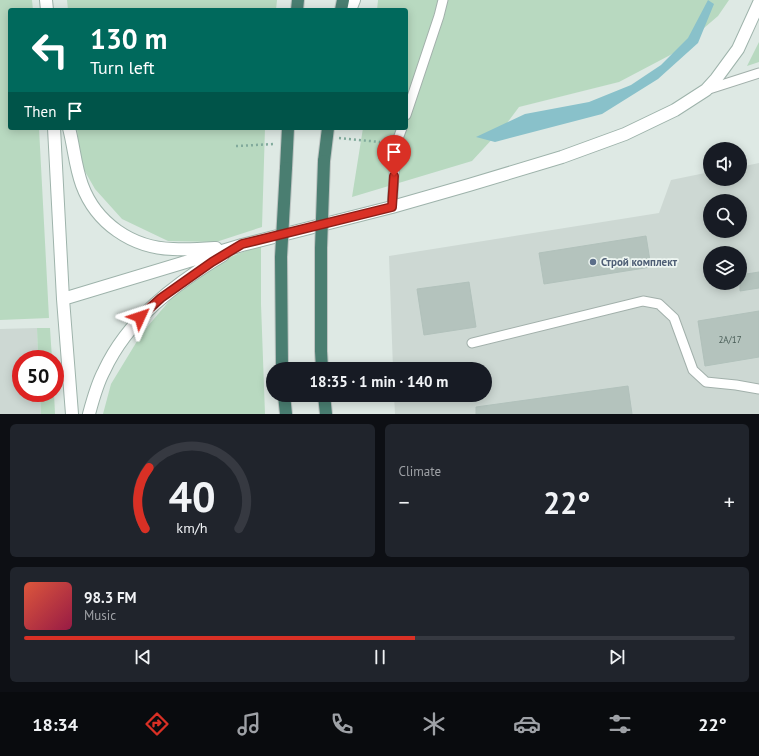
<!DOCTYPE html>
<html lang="en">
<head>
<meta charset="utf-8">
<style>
	:root { --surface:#171b24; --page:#20242c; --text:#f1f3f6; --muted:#9ea1a6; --line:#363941; --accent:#d93025 }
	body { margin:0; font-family:"PT Sans",sans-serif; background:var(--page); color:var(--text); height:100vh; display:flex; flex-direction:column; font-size:15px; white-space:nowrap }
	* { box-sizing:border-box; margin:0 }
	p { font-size:13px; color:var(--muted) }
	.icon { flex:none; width:22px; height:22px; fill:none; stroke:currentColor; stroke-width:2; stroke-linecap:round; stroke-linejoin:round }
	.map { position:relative; height:414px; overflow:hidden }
	.sheet { display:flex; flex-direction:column; gap:10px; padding:10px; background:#0d0f14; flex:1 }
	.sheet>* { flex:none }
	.guide { position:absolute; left:8px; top:8px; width:400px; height:122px; border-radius:4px; box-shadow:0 2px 10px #0003; background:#00695c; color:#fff; overflow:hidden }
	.fabs { position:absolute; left:703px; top:142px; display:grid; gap:8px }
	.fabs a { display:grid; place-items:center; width:44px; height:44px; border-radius:50%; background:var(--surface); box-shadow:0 2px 10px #0003; font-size:20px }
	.speed { position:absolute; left:12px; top:350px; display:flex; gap:8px; font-size:20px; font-weight:700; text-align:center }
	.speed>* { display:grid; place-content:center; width:52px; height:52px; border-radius:50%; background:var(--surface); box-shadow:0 2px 10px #0003; line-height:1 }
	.speed .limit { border:6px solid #d22; background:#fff; color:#111 }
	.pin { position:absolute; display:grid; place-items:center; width:34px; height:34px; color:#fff; margin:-41px -17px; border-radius:50% 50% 50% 0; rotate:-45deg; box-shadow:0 0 4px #0007 }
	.pin .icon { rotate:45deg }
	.me { position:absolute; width:44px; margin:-22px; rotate:48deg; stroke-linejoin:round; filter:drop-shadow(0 0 3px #0008) }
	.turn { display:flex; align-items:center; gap:14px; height:84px; padding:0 16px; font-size:18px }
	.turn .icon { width:52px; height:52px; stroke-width:2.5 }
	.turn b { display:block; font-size:28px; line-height:34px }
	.then { display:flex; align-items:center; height:38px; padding:0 16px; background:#0003; gap:8px; font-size:15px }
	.big { font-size:30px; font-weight:600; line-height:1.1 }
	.sheet .card { flex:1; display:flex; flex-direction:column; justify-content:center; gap:6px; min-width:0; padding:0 14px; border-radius:6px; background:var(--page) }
	.sheet .dial { align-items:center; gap:0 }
	.dial svg { height:104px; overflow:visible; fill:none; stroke:var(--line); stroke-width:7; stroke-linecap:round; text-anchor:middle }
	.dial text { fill:var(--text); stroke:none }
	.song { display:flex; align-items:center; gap:12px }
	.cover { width:48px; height:48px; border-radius:6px; background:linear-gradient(135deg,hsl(10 70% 55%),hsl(340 70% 35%)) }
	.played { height:4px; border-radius:2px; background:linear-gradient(90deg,var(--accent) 55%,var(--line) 55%) }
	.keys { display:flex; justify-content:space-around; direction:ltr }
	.heat { display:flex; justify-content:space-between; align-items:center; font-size:22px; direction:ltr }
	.sheet .tiles { flex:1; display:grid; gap:10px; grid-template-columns:1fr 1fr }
	.card:last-child { grid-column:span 2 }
	.trip { position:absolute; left:266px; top:362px; width:226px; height:40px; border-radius:20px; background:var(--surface); box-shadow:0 2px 10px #0003; font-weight:600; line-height:40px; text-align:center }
	.menu { display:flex; height:64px; justify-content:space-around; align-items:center; background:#090b0e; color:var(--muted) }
	.menu .icon { width:28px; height:28px }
	.menu .on { color:var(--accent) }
	.menu b { font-size:18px; color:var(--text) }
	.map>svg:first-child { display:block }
</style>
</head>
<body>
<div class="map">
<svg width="759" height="414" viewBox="0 0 759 414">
	<rect width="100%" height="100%" fill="#dee9e4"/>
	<path fill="#cdd8d3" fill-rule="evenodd" d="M759,163V414H395L394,395H485V369H393L389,256L659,213L671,180L710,172V179H740V167ZM710,201H740V231H710ZM710,253H740V283H710Z
		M37,328L38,359H21V393H40L41,414H0V329Z"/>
	<path fill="#b8d9c0" d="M0,0H32L33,10H10V128H39L49,318L0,320Z
		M67,0H277L276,10H68Z
		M378,0H729L718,16L676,52L619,82L519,107L507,123L472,161L352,197L363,128H406V10H377Z
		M759,42V62L747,66Z
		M77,128H265L262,227L216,242L168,241L122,219L95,189L79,161Z
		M261,245V304L265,414H103L111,384L142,333L176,293L220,261Z
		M37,328H50L52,359H38Z
		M40,393H54L55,414H41Z"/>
	<path fill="#89c1ca" d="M708,0L714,4L698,43L658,79L602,114L495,142L476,137L525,114L589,102L631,85L661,65L688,38Z"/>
	<path fill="#b4c3bd" stroke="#b1c1bb" d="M646,236L651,267L544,284L539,253Z
		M759,272V288L740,291V275Z
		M469,282L476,327L424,335L417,289Z
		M759,311V357L705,366L698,321Z
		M628,386L632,414H476V407Z"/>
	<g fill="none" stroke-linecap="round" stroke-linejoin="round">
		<g stroke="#a2b0ab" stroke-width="11">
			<path id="service" d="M706,90L759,73
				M406,115L439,16L443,0
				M392,207L396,144L402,128
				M472,343L643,301L659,304L674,318L693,370L706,382L736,385L759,389"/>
		</g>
		<g stroke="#9eb3ab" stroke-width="14">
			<path id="secondary" d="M46,0L47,10
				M350,10L354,0
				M54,128L63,299L72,414
				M69,128C74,147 75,166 82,185C96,223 132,248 173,249C187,250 201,249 216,248
				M63,299L242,245L392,207L469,185L562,157L625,134L675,110L706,90L716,79L738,49L759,3
				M89,414C93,399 97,384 104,371C128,319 175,284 223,255"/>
		</g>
		<g stroke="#bcc3c1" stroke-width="14">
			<path id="trunk" d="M297,10L298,0
				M341,10L343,0
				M324,161L328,128
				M286,168L288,128
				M284,395L286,414
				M324,395L326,414"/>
		</g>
		<path stroke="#81aa9c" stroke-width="2.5" stroke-dasharray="2 3" stroke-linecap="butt" d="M339,138L380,142
			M236,146L275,144"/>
		<use href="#service" stroke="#fff" stroke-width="9"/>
		<use href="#secondary" stroke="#fff" stroke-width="12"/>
		<use href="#trunk" stroke="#4a7e71" stroke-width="12"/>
		<g stroke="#bcc3c1" stroke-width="14" stroke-linecap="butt">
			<path id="trunk-bridge" d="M282,369L281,257L286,168
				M322,369L321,351V248L324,161"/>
		</g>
		<use href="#trunk-bridge" stroke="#4a7e71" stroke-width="12"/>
	</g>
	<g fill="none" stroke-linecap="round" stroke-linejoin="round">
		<g stroke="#8d1f18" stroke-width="10">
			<path id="route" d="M140,317L161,298L185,281L212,262L242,244L392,207L394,176"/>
		</g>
		<use href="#route" stroke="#d93025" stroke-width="7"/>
	</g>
	<circle fill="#5c6f8a" stroke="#eef6f2" stroke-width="1.5" cx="593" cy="262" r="4"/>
	<g text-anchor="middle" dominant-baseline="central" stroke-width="3.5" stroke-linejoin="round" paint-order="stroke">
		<g font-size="9" fill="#465a54">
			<text x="730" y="339">2А/17</text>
		</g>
		<g font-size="11" font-weight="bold" fill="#4e5e75" stroke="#eef6f2" text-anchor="start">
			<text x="601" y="262">Строй комплект</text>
		</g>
	</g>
</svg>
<div class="fabs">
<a><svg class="icon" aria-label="sound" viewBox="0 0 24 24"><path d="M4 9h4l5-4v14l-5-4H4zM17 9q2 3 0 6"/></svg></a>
<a><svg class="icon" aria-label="search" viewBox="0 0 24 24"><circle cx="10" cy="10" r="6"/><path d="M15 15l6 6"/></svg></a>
<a><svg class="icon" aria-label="layers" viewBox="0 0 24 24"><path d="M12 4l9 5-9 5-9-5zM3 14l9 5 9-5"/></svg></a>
</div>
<div class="speed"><div class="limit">50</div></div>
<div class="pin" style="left:394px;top:176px;background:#d93025"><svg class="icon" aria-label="arrive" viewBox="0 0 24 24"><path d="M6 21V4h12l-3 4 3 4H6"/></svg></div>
<svg class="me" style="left:140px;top:317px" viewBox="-20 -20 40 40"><path d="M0-17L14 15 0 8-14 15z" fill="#d93025" stroke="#fff" stroke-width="4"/></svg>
<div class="trip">18:35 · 1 min · 140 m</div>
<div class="guide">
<div class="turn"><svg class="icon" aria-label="left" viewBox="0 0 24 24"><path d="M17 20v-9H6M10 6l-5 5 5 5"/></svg><div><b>130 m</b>Turn left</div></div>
<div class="then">Then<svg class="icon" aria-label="arrive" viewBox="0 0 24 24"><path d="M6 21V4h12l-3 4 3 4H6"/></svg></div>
</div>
</div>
<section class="sheet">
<div class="tiles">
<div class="card dial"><svg viewBox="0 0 100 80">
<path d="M14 69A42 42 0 1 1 86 69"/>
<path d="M14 69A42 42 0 0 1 17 22" stroke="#d93025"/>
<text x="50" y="56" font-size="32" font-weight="700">40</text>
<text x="50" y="72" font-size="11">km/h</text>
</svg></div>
<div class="card"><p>Climate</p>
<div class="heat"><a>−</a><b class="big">22°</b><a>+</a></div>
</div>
<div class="card">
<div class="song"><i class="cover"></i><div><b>98.3 FM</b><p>Music</p></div></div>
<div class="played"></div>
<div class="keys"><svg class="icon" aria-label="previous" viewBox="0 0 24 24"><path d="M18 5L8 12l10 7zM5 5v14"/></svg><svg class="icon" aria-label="pause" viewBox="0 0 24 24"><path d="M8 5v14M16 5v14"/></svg><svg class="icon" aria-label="next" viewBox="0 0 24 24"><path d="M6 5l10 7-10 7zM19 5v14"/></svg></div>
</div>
</div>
</section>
<nav class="menu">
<b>18:34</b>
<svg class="icon on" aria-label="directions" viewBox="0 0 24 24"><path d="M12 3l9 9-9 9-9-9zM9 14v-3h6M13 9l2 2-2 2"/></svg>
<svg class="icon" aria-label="music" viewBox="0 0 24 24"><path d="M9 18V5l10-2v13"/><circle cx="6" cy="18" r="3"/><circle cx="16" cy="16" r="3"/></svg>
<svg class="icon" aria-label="phone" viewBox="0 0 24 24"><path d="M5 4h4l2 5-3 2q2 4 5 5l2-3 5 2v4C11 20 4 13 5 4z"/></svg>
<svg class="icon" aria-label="climate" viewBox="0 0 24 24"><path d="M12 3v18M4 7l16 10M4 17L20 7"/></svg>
<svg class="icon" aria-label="car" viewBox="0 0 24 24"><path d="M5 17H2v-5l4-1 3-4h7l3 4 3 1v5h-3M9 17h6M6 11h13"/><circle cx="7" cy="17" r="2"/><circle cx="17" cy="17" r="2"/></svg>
<svg class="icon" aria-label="filters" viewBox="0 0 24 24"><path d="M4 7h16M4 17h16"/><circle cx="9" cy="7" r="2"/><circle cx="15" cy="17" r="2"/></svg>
<b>22°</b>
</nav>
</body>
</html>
